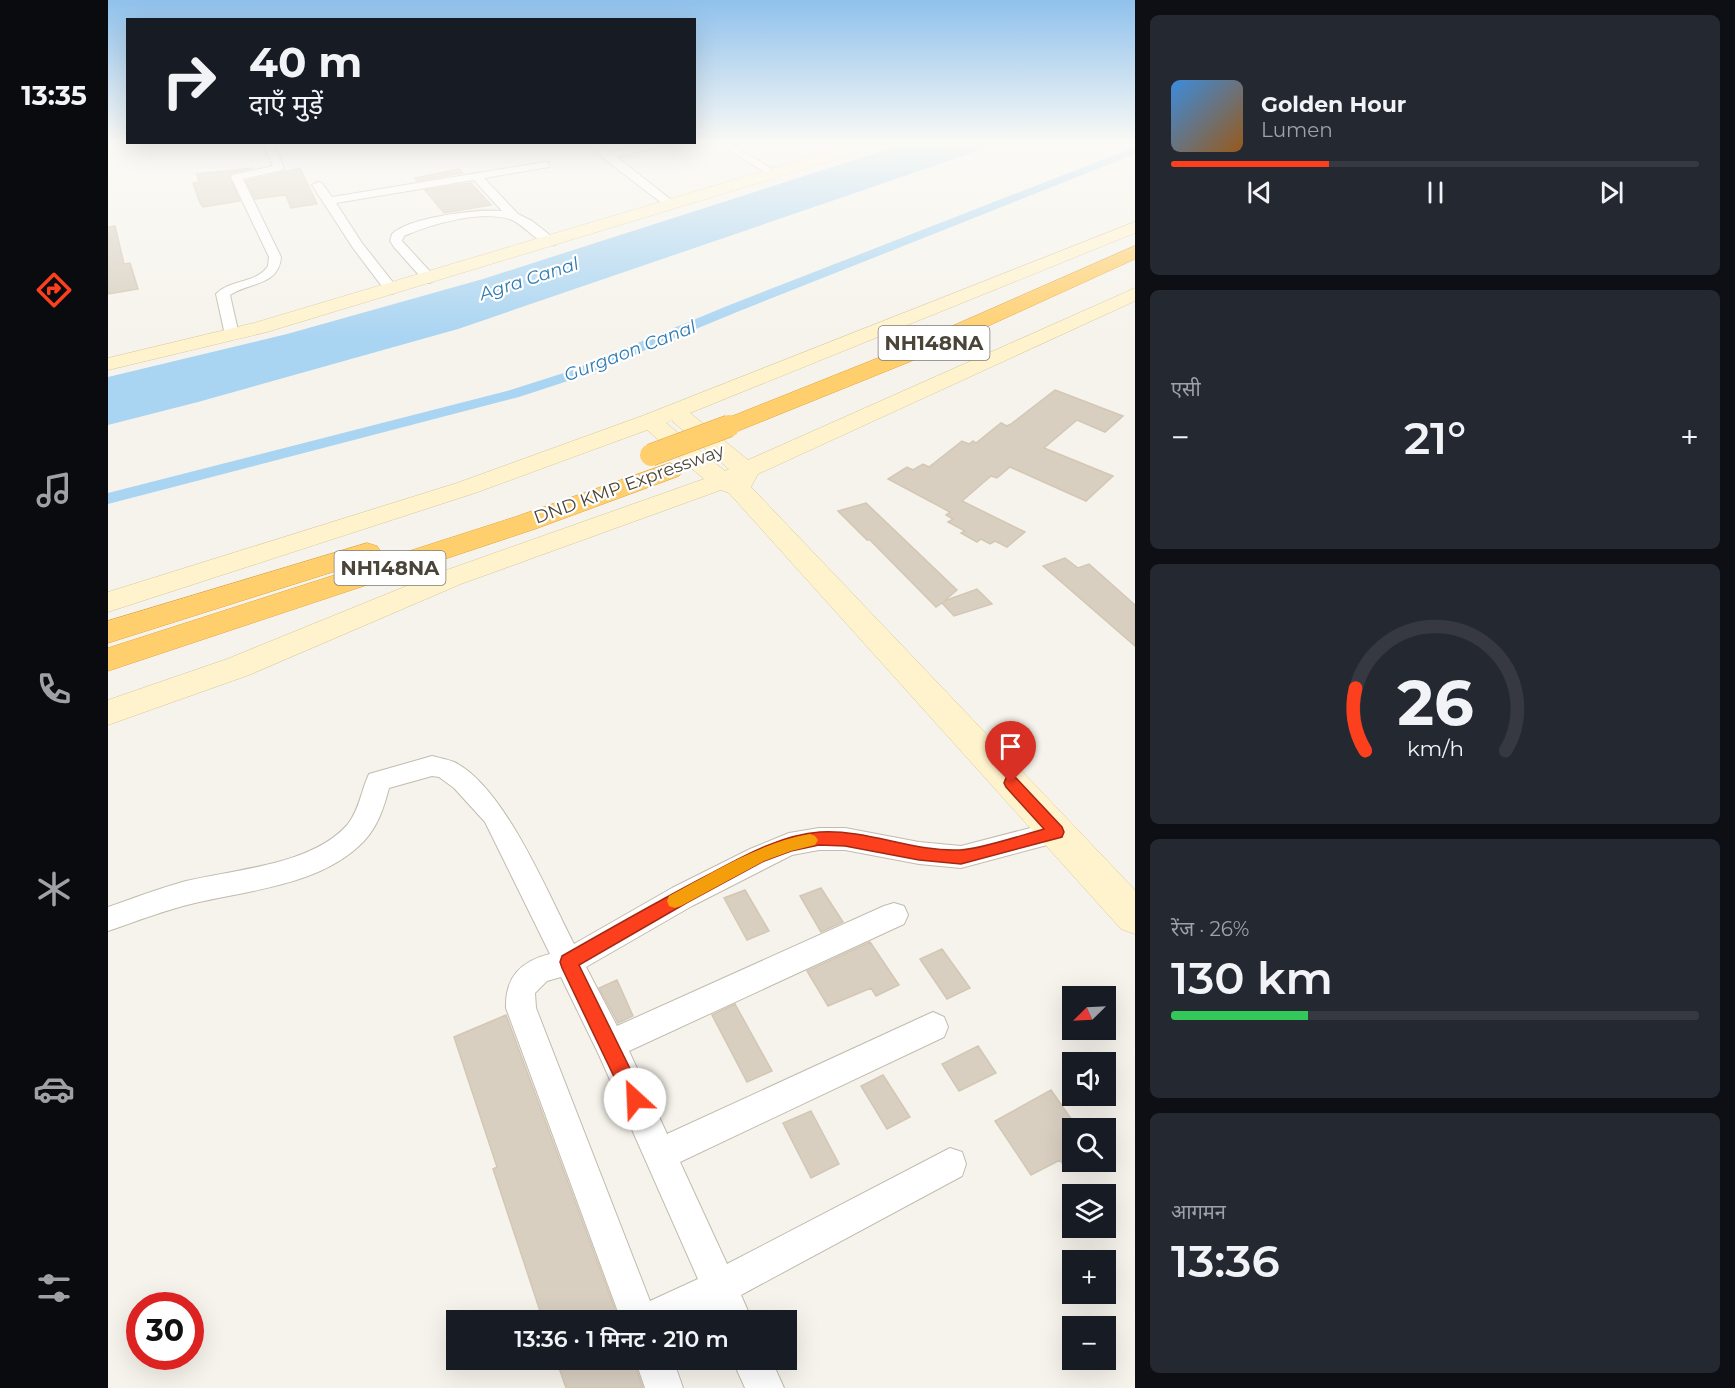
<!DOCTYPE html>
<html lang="hi">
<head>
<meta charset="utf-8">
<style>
	:root { --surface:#171b24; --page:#242831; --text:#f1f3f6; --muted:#9ea1a6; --line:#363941; --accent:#fc3f1d }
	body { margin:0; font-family:Montserrat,"Noto Sans Devanagari",sans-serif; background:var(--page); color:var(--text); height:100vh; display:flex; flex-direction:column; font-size:22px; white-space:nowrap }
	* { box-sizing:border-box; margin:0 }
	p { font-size:20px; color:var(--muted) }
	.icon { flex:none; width:33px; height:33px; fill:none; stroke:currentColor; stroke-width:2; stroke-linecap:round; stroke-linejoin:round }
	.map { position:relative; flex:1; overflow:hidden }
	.details { display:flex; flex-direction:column; gap:15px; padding:15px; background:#0d0f14; width:600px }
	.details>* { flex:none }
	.banner { position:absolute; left:18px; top:18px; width:570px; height:126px; border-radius:0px; box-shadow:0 6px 24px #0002; background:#171b24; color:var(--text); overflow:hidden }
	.needle { width:39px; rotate:246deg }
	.controls { position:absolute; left:954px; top:986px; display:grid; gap:12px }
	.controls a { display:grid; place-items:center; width:54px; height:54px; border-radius:0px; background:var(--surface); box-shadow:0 6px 24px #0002; font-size:30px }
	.speed { position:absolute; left:18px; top:1292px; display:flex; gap:12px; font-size:30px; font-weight:700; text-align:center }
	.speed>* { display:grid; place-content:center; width:78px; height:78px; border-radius:50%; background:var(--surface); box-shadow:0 6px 24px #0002; line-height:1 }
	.speed .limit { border:9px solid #d22; background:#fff; color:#111 }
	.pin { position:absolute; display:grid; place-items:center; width:51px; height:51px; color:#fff; margin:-62px -26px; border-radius:50% 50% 50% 0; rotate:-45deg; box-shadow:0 0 6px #0007 }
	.pin .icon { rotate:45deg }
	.me { position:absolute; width:66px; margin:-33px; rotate:335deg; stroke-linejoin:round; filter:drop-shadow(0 0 4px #0008) }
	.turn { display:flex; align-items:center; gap:21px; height:126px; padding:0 24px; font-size:27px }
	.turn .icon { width:78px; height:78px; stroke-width:2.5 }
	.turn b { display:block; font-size:42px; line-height:51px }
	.big { font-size:45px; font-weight:600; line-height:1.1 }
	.details .tile { flex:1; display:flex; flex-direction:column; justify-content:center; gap:9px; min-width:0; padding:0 21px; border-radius:9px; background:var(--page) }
	.details .dial { align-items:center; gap:0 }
	.dial svg { height:156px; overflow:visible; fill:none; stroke:var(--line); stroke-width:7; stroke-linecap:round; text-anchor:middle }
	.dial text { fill:var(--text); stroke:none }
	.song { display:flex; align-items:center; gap:18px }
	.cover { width:72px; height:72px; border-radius:9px; background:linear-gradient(135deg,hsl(210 70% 55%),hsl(30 70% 35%)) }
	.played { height:6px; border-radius:3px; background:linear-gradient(90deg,var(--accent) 30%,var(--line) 30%) }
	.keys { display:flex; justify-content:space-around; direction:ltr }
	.heat { display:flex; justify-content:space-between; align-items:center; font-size:33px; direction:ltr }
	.charge { height:9px; border-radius:4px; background:linear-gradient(90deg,#34c759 26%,var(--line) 0) }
	.trip { position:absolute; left:338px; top:1310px; width:351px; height:60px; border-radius:0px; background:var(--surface); box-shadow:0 6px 24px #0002; font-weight:600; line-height:60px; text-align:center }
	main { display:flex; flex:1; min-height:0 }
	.menu { display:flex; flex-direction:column; width:108px; justify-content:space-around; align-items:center; background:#090b0e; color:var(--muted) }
	.menu .icon { width:42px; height:42px }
	.menu .on { color:var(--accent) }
	.menu b { font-size:27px; color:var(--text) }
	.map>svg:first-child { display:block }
</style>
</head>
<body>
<main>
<nav class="menu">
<b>13:35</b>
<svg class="icon on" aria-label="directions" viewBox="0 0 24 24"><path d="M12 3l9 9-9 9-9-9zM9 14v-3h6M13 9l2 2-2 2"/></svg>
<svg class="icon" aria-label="music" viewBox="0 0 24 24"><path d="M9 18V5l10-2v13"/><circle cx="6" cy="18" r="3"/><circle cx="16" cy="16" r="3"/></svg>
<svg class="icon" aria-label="phone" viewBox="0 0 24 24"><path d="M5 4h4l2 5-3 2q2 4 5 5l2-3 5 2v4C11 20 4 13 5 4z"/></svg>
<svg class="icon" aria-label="climate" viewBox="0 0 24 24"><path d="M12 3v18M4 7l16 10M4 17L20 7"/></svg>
<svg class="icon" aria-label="car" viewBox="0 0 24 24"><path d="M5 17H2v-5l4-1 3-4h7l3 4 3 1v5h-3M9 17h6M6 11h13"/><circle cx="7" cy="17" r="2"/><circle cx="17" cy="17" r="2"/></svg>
<svg class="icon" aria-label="filters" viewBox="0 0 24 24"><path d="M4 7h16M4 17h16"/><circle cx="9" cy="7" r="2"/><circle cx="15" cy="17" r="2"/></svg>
</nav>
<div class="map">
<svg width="1027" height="1388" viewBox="0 0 1027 1388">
	<rect width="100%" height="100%" fill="#f6f3ec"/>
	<path fill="#a9d4f2" d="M796,144H890L350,329L90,402L0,425V377L179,334L375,279Z"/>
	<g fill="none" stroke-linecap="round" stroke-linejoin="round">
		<path fill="#a9d4f2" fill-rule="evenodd" d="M1027,147V154L629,312L472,377L411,397L0,504V493L399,391L462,371L619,306Z"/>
	</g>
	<path fill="#d8cfc1" stroke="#d3c7b4" stroke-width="1.5" d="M145,168L124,173L121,177L132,201L95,207L92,203L85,183L91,182L89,174Z
		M192,168L209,204L183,208L178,195L147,199L138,181Z
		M351,169L355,173L309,181L307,178Z
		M363,183L383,205L336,213L317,190Z
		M7,226L16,264L22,263L30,289L0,294V227Z
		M947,390L1015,416L997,432L969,420L936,448L1005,476L978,501L902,467L889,478L883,476L854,501L917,532L899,547L887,541L882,544L873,539L869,542L853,533L857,531L840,522L845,519L838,515L842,512L780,479L799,467L805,470L815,464L821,467L854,441L861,444L865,441L868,443L893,423L899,426L903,424Z
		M758,503L849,590L836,601L869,589L884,604L846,616L834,603L828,607L762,540H759L730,511Z
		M957,558L970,568L981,564L1027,605V646L935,566Z
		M713,888L735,922L713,932L692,896Z
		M637,890L661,931L639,940L616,898Z
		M762,942L791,985L768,996L763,988L720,1006L699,971Z
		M834,949L862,988L839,999L812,959Z
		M509,980L525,1016L510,1023L491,988Z
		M627,1004L664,1071L639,1082L604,1015Z
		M398,1015L511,1320H435L385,1169L389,1167L346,1037Z
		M870,1046L888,1073L851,1091L834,1064Z
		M775,1075L802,1117L779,1129L753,1086Z
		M943,1090L964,1120V1157L954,1163L952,1160L923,1175L887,1121Z
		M703,1111L731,1164L703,1178L675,1123Z
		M448,1359H525L535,1388H458Z"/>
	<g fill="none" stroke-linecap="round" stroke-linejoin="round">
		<g stroke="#c2bbae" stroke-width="2">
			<path id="street" d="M155,144H165L176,168L175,170L135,179L173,257C171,286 141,282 122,295L131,335L124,339L117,335L108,294C122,279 148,284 160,266L161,257L123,177L125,175L165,166Z
				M481,144H493L503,152L540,144H562L509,157L567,203V207H559L495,158Z
				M611,144H624L672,174L667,177L663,176Z
				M437,162L441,163V167L376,178L410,214L424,221L447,239L449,242L447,245C433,248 418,226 404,220C375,209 323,224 296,236L294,241L329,279L322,283L317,282L286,247L282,241L284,234C301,217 369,209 394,211L366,180L228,203L254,243L291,290L284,294L279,293L245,248L204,185L210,182L214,183L224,197Z
				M324,756C331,758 339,759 346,762C396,786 440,894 466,944L564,888L642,849L681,833L711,828H737L811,842L853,846L949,821L958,824L962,832L958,840L853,868L811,864L737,850H711L684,855L584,906L478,967L509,1026L776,906L786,903L796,906L800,915L796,924L521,1051L559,1134L814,1017L825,1012L836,1017L840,1027L836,1037L572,1162L619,1264L842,1148L854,1152L858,1164L854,1176L633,1295L644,1320H608L603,1310L582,1320H513L398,1008C397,977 413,961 442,954L377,822L346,788L331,777L324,776L281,788C276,807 270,826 256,841C214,885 142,890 87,903C57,910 29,921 0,931V907C26,898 52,888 78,881C128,869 205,865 240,824C252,808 253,791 261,774ZM453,977L491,1055L590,1279L542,1301L428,1008L427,993L439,981Z
				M527,1359H565L575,1388H537Z
				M624,1359H663L676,1388H637Z"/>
		</g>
		<g stroke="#d6c79b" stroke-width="1">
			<path id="secondary" d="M747,144H771L769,147L159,332L0,370V358L146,323Z
				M1027,222V233L582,413L640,460L1027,288V301L650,474L643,487L1027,890V934L1013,929L621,493L613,490L353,584L141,675L0,725V700L119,659L333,572L596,479L539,430L367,493L0,612V592L349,483L534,416ZM564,420L565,422L621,469L617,471L558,423Z"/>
		</g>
		<g stroke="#e0a43c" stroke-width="1">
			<path id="highway" d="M1027,246V259L801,362L630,431L621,433L612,431L609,426L612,421L785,352Z
				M562,463L571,466L575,471L571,476L427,529L0,671V648L407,517Z
				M259,543L269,546L273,552L269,558L0,643V621Z"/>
		</g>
		<use href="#street" fill="#fff" fill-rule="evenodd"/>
		<use href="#secondary" fill="#fff3cd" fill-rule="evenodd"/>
		<use href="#highway" fill="#ffcf6e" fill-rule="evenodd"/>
		<g stroke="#e0a43c" stroke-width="23" stroke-linecap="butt">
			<path id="highway-bridge" d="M543,455L621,426"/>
		</g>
		<use href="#highway-bridge" stroke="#ffcf6e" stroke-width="22"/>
	</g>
	<linearGradient id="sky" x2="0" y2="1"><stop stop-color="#8fc1ec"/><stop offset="0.42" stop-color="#fbfaf6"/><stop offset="1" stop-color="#fbfaf6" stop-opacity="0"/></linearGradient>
	<rect width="1027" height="339" fill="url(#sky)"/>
	<path fill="#fc3f1d" stroke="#a42913" stroke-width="1.5" d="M903,777L908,778L954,827L956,832L954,837L853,864L811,860L737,846L711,845L683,851L656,861L580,902L471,965L537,1099L534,1106L527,1109L520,1106L454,968L452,962L454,956C503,928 552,900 602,874C636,856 672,835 712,832C759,829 805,852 852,850C873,849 914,835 936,829L898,787L896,783L898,778Z"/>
	<path fill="#f59e0b" d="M702,834L707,836L710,840L707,845L683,851L656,861L573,906L567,908L561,906L559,901L561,896C606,872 651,843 702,834Z"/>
	<g text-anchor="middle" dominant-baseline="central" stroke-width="4.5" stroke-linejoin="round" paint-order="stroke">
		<g font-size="18" font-style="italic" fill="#2e7ab2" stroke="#fff">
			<text transform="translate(421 279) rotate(-18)">Agra Canal</text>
			<text transform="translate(522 351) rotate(-21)">Gurgaon Canal</text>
		</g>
		<g font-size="18" fill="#4b4439" stroke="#fff">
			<text transform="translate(521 484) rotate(-20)">DND KMP Expressway</text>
		</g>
		<g fill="#fff" stroke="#817c74" stroke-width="1.5">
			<rect x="770.5" y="326" width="111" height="34" rx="4.5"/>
			<rect x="226.5" y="551" width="111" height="34" rx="4.5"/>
		</g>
		<g font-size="20" font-weight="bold" fill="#4b4439">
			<text x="826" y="343">NH148NA</text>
			<text x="282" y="568">NH148NA</text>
		</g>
	</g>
</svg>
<div class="controls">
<a><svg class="needle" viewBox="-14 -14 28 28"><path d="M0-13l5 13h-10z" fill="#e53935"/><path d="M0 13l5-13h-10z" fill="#9ea1a6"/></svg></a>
<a><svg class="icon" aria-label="sound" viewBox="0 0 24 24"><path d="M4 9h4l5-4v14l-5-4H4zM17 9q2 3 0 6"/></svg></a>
<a><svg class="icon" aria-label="search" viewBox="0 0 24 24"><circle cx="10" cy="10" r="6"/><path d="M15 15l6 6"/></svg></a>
<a><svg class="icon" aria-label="layers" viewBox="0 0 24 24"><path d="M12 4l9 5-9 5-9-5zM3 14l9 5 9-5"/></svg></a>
<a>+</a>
<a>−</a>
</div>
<div class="speed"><div class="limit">30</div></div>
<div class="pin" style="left:903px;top:783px;background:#d93025"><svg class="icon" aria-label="arrive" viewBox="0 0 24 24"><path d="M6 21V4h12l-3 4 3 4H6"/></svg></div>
<svg class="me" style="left:527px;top:1099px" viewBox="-20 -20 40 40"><circle r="19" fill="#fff"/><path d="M0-13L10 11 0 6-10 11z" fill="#fc3f1d"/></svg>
<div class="trip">13:36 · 1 मिनट · 210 m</div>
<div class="banner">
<div class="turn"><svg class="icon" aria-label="right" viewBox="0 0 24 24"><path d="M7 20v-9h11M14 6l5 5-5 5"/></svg><div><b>40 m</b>दाएँ मुड़ें</div></div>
</div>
</div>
<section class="details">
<div class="tile">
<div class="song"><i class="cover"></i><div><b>Golden Hour</b><p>Lumen</p></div></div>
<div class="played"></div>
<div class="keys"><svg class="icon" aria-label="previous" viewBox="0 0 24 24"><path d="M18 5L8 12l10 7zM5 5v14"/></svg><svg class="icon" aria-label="pause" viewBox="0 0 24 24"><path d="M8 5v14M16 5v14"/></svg><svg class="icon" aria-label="next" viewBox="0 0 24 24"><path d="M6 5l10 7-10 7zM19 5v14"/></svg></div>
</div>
<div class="tile"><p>एसी</p>
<div class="heat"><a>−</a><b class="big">21°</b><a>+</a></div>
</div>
<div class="tile dial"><svg viewBox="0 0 100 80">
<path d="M14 69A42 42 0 1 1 86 69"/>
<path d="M14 69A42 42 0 0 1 9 37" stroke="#fc3f1d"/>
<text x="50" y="56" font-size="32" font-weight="700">26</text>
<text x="50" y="72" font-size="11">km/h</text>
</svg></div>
<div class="tile"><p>रेंज · 26%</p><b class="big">130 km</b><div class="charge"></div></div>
<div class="tile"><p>आगमन</p><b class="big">13:36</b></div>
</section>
</main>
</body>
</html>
